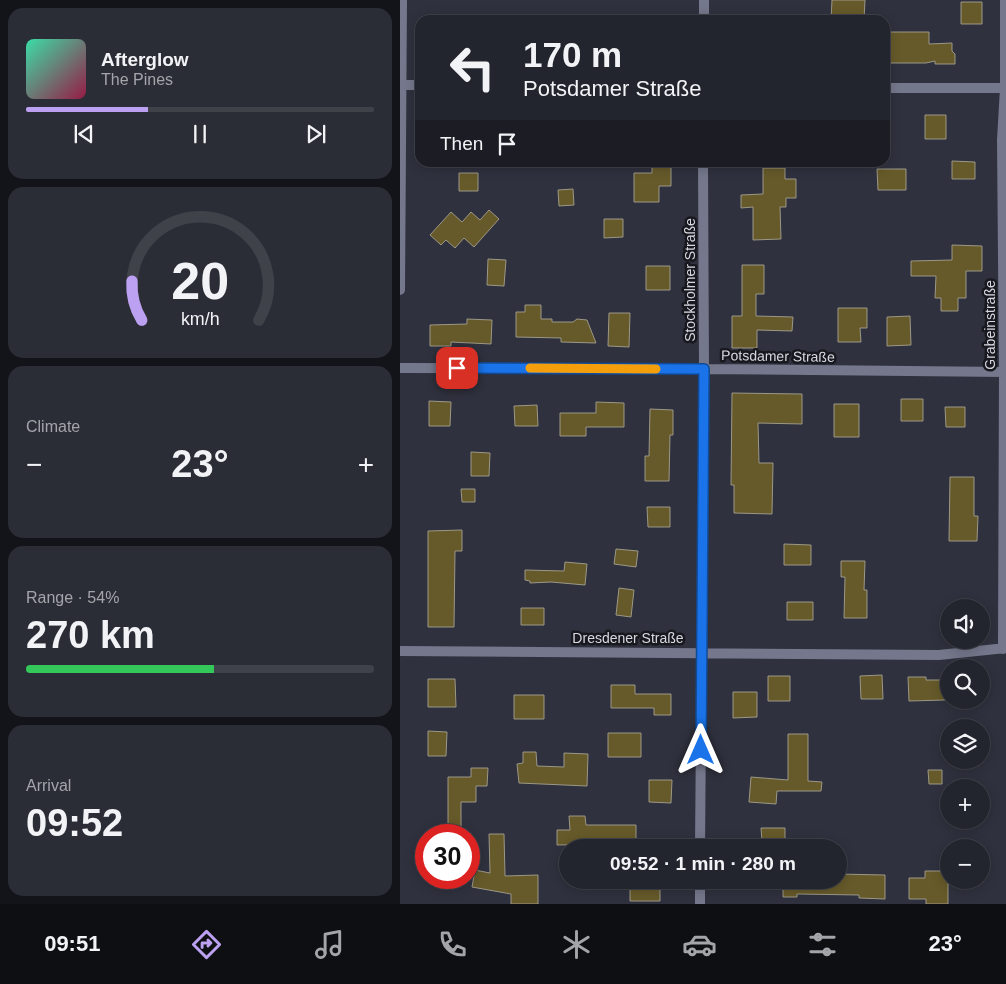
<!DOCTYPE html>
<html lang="en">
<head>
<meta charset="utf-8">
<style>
	:root { --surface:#23252e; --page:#2b2d36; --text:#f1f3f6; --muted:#a3a5aa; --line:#40424a; --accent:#bca0f2 }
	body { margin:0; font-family:Arial,sans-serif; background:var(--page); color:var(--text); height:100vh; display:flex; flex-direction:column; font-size:19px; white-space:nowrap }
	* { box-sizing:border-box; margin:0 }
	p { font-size:16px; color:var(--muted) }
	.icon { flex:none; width:28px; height:28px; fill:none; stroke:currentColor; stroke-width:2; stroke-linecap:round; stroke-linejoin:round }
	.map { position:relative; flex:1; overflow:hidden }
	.side { display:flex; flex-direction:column; gap:8px; padding:8px; background:#131419; width:400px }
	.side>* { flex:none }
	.top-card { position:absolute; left:15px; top:15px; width:475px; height:152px; border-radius:15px; box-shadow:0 2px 12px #0003,0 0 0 1px var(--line); background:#23252e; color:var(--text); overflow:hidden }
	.controls { position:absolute; left:540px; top:599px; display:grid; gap:10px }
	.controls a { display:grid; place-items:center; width:50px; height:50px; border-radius:50%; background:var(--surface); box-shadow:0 2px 12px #0003,0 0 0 1px var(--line); font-size:25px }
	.speed { position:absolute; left:15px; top:824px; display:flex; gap:10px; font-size:25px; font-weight:700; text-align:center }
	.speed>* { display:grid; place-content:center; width:65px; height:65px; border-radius:50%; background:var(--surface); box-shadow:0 2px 12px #0003,0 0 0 1px var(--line); line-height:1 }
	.speed .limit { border:8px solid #d22; background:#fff; color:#111 }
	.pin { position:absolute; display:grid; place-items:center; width:42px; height:42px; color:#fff; margin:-21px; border-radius:10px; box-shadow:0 2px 8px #0006 }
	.me { position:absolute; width:55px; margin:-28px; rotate:0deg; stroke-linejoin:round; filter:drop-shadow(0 0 4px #0008) }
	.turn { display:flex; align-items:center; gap:18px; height:105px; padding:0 25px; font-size:22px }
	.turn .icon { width:65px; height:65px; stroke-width:2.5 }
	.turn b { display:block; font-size:35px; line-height:42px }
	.then { display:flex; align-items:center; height:48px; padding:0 25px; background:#0003; gap:10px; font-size:19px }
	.big { font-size:38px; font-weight:700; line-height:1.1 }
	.side .tile { flex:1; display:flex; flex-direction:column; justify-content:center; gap:8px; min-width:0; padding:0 18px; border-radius:15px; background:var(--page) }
	.side .dial { align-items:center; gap:0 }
	.dial svg { height:130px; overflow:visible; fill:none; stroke:var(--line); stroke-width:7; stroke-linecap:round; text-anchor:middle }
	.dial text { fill:var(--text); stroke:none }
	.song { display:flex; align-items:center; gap:15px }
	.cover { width:60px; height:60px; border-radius:8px; background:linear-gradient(135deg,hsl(160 70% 55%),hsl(340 70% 35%)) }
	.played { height:5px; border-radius:2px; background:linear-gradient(90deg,var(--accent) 35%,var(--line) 35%) }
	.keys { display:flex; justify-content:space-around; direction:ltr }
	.heat { display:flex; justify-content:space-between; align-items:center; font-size:28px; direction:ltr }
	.charge { height:8px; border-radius:4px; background:linear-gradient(90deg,#34c759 54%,var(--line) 0) }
	.trip { position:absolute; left:159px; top:839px; width:288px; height:50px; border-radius:25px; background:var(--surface); box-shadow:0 2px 12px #0003,0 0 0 1px var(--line); font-weight:700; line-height:50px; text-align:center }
	.tabs { display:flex; height:80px; justify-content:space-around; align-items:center; background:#0e0f12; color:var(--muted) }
	.tabs .icon { width:35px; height:35px }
	.tabs .active { color:var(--accent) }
	.tabs b { font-size:22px; color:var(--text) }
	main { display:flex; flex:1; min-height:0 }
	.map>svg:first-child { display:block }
</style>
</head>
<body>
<main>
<section class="side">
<div class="tile">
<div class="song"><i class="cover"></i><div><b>Afterglow</b><p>The Pines</p></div></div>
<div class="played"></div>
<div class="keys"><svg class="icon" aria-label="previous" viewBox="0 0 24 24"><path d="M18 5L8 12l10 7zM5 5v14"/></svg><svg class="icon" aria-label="pause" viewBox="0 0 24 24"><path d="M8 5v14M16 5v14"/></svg><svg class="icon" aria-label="next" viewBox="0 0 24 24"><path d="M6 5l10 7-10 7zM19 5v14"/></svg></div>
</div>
<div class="tile dial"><svg viewBox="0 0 100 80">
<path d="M14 69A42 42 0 1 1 86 69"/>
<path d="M14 69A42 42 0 0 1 8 45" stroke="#bca0f2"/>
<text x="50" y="56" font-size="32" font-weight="700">20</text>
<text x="50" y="72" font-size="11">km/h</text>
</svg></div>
<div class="tile"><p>Climate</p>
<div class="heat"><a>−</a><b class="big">23°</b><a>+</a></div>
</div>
<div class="tile"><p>Range · 54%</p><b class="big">270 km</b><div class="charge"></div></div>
<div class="tile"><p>Arrival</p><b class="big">09:52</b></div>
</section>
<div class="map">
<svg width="606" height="904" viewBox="0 0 606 904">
	<rect width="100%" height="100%" fill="#2f313e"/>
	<path fill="#665a2a" stroke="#9c9887" d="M432,0H465L464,20H431Z
		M561,2H582V24H561Z
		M485,32H529V44L552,43V51L555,54V64H535V61L526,63H485Z
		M525,115H546V139H525Z
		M552,161L575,162V179H552Z
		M252,167H271V186H259V202H234V173H252Z
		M363,168H385V179H396V198H386V207H380L381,239L353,240V207L341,208V195L363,194Z
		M477,169H506V190H478Z
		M59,173H78V191H59Z
		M173,189L174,205L159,206L158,190Z
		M89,210L99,219L74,247L64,238L55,248L46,240L41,245L30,235L51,212L62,222L71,212L80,220Z
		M204,219H223V237L204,238Z
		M552,245L582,246V271H566V298H558V311H541V298H535L536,276H511V261L552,260Z
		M88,259L106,260L104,286L87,285Z
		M342,265H364V294H356V316L393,317L392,331L357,330V348H332V316H342Z
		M246,266H270V290H246Z
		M125,305H141V319H152V322H173L177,319L187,320L196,343L161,342V338L116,337V312H125Z
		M438,308H467V328H460L461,342H438Z
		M209,313H230L229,347L208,346Z
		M510,316L511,345L487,346V317Z
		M67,319L92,320L91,344L51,342V346H30V325L67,324Z
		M332,393L402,394V424L358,423L359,463H373L372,514L334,513V485H331Z
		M501,399H523V421H501Z
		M29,401L51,402L50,426H29Z
		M196,402L224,403V427H186V436H160V413H196Z
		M434,404H459V437H434Z
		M137,405L138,426H115L114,406Z
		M545,407H565V427H546Z
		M250,409L273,410V435H270L269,481H245V456H249Z
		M71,452L90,453L89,476H71Z
		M550,477H574V516H578L577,541H549Z
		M61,489H75V502H62Z
		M247,507H270V527H248Z
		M62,530V551H55L54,627H28V531Z
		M384,544L411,545V565H384Z
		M216,549L238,551L236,567L214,564Z
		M441,561H465L464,590H467V618H444L445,577H441Z
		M165,562L187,564L185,585L151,582L130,583V581L125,580V570L164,571Z
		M219,588L234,590L231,617L216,615Z
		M387,602H413V620H387Z
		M121,608H144V625H121Z
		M482,675L483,699H461L460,676Z
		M368,676H390V701H368Z
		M508,677H526V680H545V700L509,701Z
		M28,679H55L56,707H28Z
		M211,685H235V694H271V715H254V708H211Z
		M333,692H357V717L333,718Z
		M114,695H144V719H114Z
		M28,731L47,732L46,756H28Z
		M208,733H241V757H208Z
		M388,734H408V781L422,782L421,791H377L376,804L349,802L351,777L388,780Z
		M123,752H136L137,766L164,767V753L188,754L187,786L119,783L117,764L123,763Z
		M71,768H88L87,786H76V802H61V835H48V777H71Z
		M528,770H542V784H529Z
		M249,780H272L271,803L249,802Z
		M169,816H185L186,825H236V840H228V848H207V844L157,845V830H170Z
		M361,828H385V840L362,841Z
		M89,834H104L105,876L138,875V904H111V894L72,887L75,870L90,873Z
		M525,871H548V904H526V899H509V878H525Z
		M438,874L485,875V899L459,898V895L397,894V897H383V880H438Z
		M230,880H260V901H230Z"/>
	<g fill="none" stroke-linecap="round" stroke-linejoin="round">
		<path stroke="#75788c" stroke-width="10" d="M304,20V0
			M0,85H20
			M485,88H606
			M0,290L2,0
			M0,368L304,369L606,372
			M603,649L604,373L602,140L605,88V0
			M0,651L539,655L606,648
			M300,848L304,369L303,162
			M300,904V880"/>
	</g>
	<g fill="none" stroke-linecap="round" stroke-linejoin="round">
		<g stroke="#114b97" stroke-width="12">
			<path id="route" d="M57,368L304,369L301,750"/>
		</g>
		<use href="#route" stroke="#1a73e8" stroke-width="9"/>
		<path stroke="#f59e0b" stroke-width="9" d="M130,368L256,369"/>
	</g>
	<g text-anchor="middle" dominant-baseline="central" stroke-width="5" stroke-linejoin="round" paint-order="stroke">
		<g font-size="14" fill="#d7d8e1" stroke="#18191f">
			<text transform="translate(290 280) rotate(-90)">Stockholmer Straße</text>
			<text transform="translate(590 325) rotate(-90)">Grabeinstraße</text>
			<text transform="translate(378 356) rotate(1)">Potsdamer Straße</text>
			<text x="228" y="638">Dresdener Straße</text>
		</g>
	</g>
</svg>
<div class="controls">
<a><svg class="icon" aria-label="sound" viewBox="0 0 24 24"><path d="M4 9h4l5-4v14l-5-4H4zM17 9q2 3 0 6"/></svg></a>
<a><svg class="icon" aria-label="search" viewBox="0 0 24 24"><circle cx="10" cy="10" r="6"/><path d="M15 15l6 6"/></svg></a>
<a><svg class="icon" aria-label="layers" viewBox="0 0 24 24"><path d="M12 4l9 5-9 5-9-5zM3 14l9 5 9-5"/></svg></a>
<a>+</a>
<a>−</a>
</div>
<div class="speed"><div class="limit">30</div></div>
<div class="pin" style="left:57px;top:368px;background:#d93025"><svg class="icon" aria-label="arrive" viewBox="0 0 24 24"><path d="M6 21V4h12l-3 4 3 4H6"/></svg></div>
<svg class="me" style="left:301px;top:750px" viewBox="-20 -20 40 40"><path d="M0-17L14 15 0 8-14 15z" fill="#1a73e8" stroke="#fff" stroke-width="4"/></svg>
<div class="trip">09:52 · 1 min · 280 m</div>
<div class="top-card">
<div class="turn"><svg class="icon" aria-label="left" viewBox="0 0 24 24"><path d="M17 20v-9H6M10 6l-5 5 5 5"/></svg><div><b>170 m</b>Potsdamer Straße</div></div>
<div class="then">Then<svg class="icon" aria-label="arrive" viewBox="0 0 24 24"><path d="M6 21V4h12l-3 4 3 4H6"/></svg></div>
</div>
</div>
</main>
<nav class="tabs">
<b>09:51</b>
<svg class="icon active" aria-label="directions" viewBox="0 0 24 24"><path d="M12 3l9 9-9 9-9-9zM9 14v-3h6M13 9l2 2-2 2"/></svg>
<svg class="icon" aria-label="music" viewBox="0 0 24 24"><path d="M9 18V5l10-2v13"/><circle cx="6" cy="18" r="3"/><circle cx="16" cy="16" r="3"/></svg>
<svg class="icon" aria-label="phone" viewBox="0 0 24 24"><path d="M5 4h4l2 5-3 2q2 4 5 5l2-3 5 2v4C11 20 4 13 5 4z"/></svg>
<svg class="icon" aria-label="climate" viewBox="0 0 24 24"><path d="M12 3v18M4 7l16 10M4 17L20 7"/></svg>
<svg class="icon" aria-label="car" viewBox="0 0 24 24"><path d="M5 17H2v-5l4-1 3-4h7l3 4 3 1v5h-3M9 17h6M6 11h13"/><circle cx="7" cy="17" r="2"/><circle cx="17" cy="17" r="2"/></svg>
<svg class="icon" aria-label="filters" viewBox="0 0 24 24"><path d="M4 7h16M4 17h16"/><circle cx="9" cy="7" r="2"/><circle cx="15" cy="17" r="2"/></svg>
<b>23°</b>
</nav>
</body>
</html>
